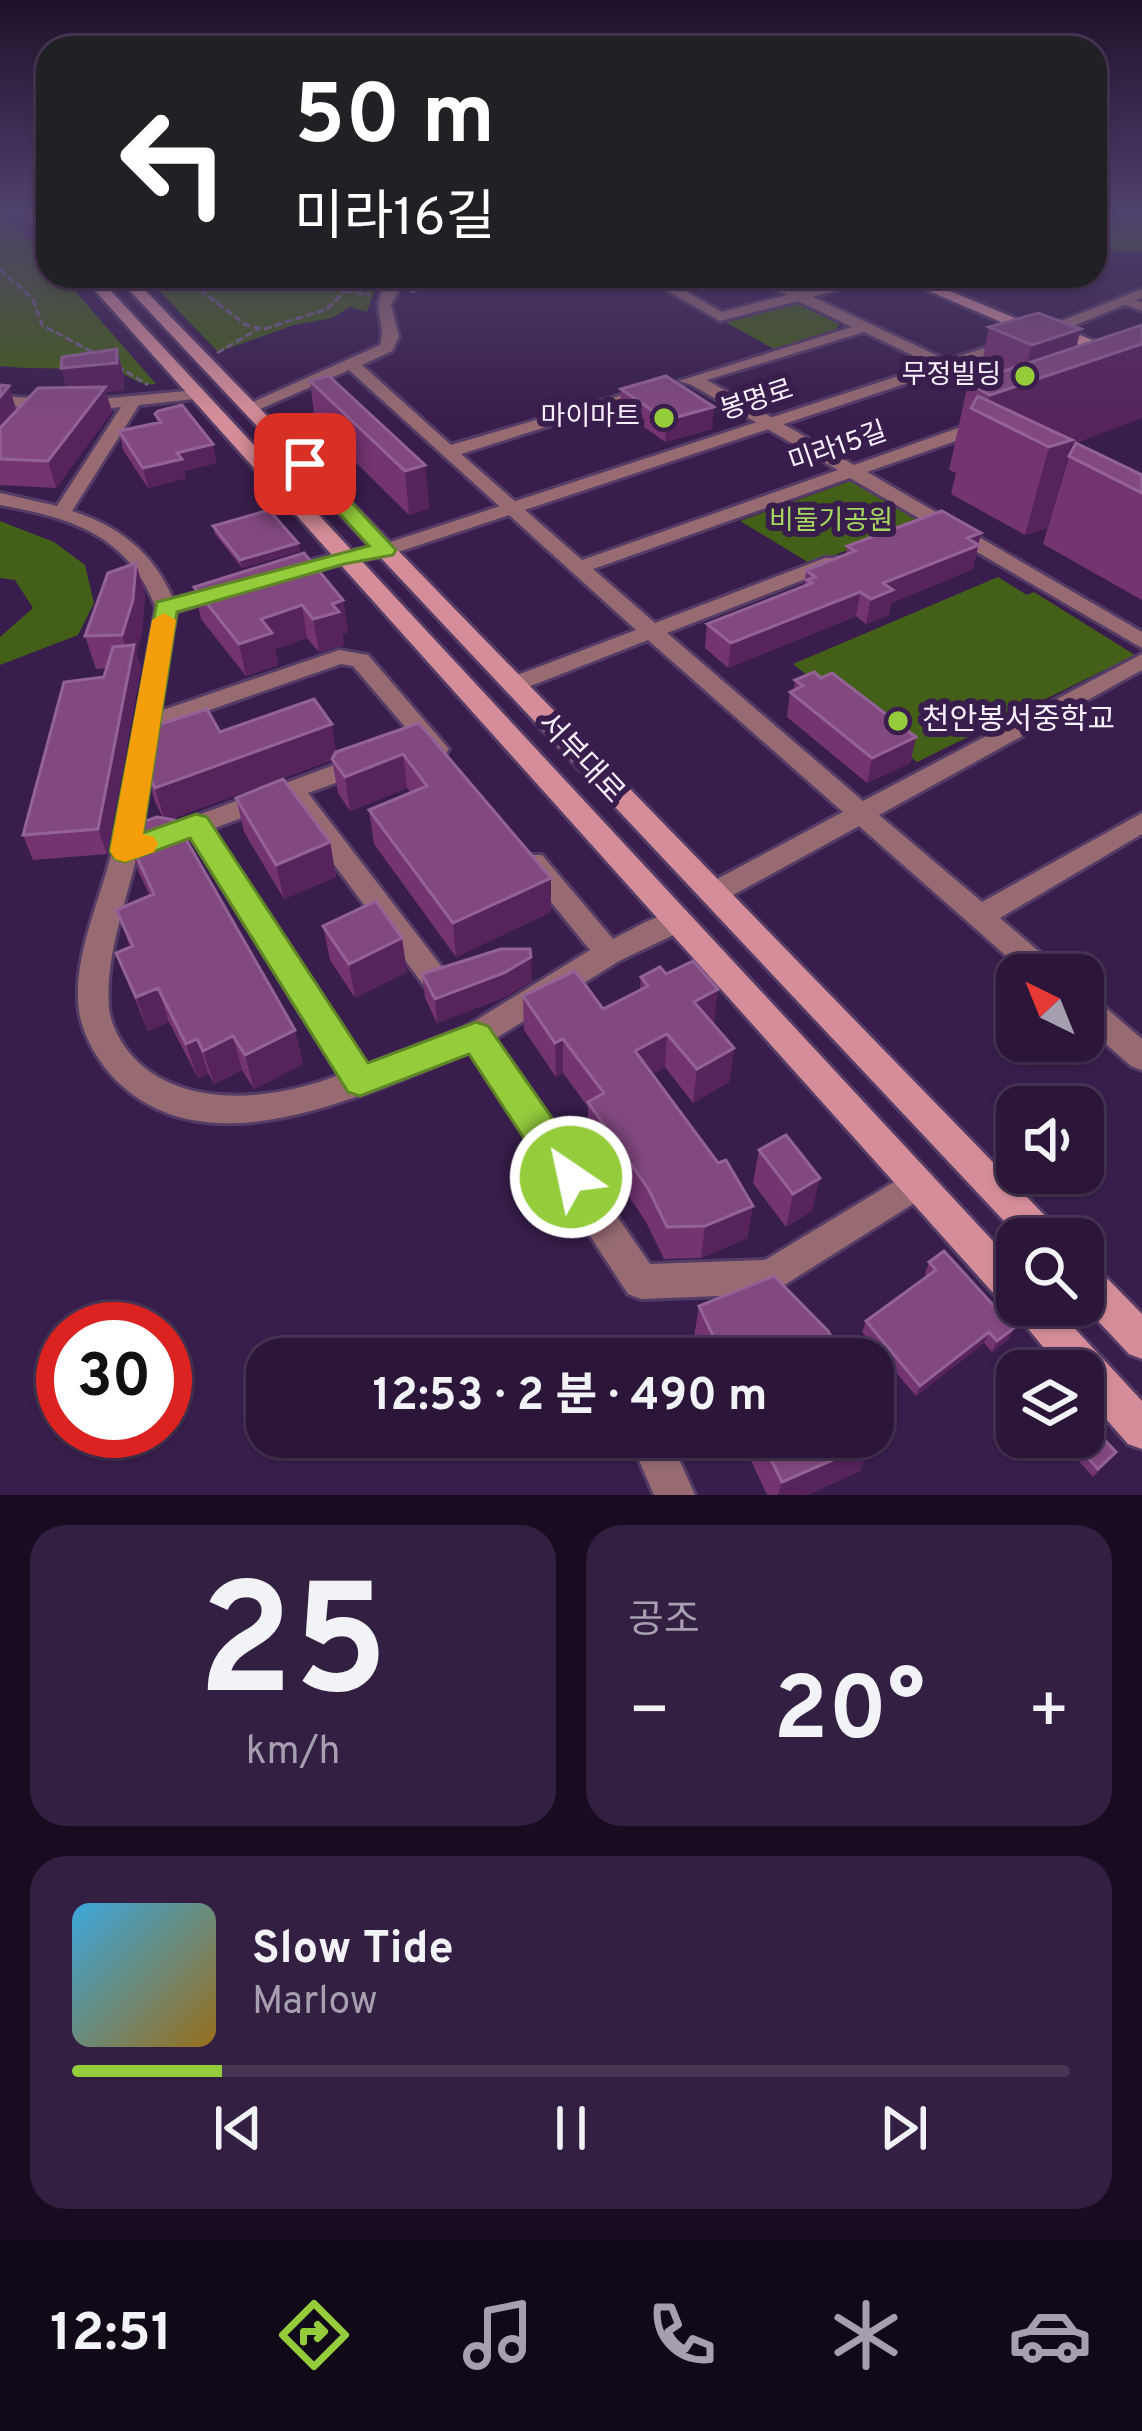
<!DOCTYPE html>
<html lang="ko">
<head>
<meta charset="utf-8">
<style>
	:root { --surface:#2b163a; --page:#331f42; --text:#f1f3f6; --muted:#a69faf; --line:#473554; --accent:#94cc3c }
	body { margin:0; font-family:Overpass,"Noto Sans KR",sans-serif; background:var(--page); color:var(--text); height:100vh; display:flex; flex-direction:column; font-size:45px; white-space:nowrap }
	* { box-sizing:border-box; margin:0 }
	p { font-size:39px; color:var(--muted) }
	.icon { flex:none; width:66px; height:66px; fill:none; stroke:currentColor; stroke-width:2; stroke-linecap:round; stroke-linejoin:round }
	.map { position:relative; height:1495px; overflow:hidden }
	.sheet { display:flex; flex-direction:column; gap:30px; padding:30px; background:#180c20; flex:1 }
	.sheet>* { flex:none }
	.top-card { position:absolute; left:36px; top:36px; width:1071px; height:252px; border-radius:36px; box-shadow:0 3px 9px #0004,0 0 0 3px var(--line); background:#202124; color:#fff; overflow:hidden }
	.needle { width:78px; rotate:317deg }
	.buttons { position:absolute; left:996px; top:954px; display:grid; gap:24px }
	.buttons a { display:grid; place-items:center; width:108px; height:108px; border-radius:24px; background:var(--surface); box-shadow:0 3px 9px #0004,0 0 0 3px var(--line); font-size:60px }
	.speed { position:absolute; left:36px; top:1302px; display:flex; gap:24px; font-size:60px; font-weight:700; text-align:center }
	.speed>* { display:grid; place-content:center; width:156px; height:156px; border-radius:50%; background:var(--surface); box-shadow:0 3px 9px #0004,0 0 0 3px var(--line); line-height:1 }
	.speed .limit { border:18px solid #d22; background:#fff; color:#111 }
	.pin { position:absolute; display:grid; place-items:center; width:102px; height:102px; color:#fff; margin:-51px; border-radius:24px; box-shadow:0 6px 18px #0006 }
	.me { position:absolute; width:132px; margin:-66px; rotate:326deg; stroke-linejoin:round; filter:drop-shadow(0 0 9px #0008) }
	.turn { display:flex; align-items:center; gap:42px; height:252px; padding:0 60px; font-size:54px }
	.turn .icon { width:156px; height:156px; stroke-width:2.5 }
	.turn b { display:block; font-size:84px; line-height:102px }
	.big { font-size:90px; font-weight:700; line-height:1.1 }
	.sheet .tile { flex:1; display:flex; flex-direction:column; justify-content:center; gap:18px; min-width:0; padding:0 42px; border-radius:36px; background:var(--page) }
	.sheet .dial { align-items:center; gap:0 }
	.dial b { font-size:156px; line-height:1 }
	.song { display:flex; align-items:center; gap:36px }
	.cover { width:144px; height:144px; border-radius:18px; background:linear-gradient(135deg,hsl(200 70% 55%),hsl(40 70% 35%)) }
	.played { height:12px; border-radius:6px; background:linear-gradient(90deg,var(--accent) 15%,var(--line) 15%) }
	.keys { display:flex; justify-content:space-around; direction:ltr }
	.heat { display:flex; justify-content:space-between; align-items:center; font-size:66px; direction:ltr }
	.sheet .tiles { flex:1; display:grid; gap:30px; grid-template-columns:1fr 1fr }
	.tile:last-child { grid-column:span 2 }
	.trip { position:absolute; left:246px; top:1338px; width:648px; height:120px; border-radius:36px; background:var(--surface); box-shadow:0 3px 9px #0004,0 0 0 3px var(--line); font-weight:700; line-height:120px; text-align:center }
	.tab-bar { display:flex; height:192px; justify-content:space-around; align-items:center; background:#110917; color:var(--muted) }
	.tab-bar .icon { width:84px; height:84px }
	.tab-bar .current { color:var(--accent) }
	.tab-bar b { font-size:54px; color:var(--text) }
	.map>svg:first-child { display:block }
</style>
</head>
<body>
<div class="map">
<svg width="1142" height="1495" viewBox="0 0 1142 1495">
	<rect width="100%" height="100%" fill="#391e4d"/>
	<path fill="#435f18" d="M0,209L48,260V276H62L156,384C136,387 129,372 111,371C75,367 37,370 0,366Z
		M1095,209H1142V252L1095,250Z
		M145,276H388L373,294L367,312L350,307L332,318L294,325L218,352Z
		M800,301L842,322L834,331L774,349L725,322Z
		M853,480L863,481L922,517V522L811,564L740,521Z
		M0,521L54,542L85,565L94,603L78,635L0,665V637L33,608L15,580L0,578Z
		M998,577L1027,595L1034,592L1135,655L917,762L793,664Z"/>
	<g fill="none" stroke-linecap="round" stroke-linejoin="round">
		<g stroke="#543c66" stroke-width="6">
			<path id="minor" d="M392,276H406L391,305L399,337L392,351L362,365L451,445L642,389L656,392L461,454L582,560L838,470L692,385L679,381L852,327L798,301L720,321L642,276H659L722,312L787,295L750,276C771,276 790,292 807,290C834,288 857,276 885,276L813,297L1010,390V396H998L864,332L707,380L854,465L978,421H990V429L867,472L1142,632V648L850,478L593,569L655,623L825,558H839V566L667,633L863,801L1142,654V670L879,815L982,902L1142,813V834L1000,918L1057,967L1061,975H1028L859,826L724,900H704L700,893L704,886L843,812L648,640L523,689H507L504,684L507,679L636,630L349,370L258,410L244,406L380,345C388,315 365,311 392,276Z
				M1120,297L1142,302V311L1120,303Z
				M197,390L203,392V398L139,405L72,511C119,526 154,553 173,599L224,585L234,591L231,595L176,612L160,711L339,650L368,655L449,749L445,755H429L353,666L341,664L158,728L141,836L356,757H374L377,763L374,769L308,793L445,971L450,979L445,987L435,991L425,987L287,801L212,829L367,1065L465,1027L590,950L524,869L520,862L524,855H542L613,939C635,929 663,908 686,915L690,922L686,929L619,961L495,1039L650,1264L765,1260L917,1168L929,1172L934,1183L929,1194L770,1294L641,1299L628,1294L470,1052C369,1091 212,1173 118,1082C100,1065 83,1037 79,1011C72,958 100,902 112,851C130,771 141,689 156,608C128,535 72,518 0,505V493L57,506L121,407L78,411L0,406V396L78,401ZM191,837L339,1075C278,1099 191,1110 139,1063C124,1049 111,1028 109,1008C105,952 128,899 139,846L150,851Z
				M342,552L349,554V562L286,579L276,573L279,569Z
				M1083,994L1093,997L1142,1039V1070L1131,1066L1083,1024Z
				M629,1437H669L695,1495H654Z"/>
		</g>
		<g stroke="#543c66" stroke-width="6">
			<path id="tertiary" d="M1142,289V298L1046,337L392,554L342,564L332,558L335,554L381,545L1036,331Z"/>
		</g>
		<g stroke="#543c66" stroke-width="6">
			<path id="secondary" d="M22,209H35L48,223V235Z
				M82,276H97L1017,1267V1305H1053L1142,1401V1449L1128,1444L1083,1393V1371H1063L1011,1308L1004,1305Z
				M116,276H131L1056,1227L1061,1239H1021Z
				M894,276H913L1044,330L1045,325H1055L1142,360V371L1047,332L1046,337H1036Z
				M1083,1262L1096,1267L1142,1314V1359L1129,1354L1083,1305Z"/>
		</g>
		<path stroke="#766286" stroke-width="3" stroke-dasharray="8 3" stroke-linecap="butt" d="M0,269L33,299L42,325L96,354
			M182,276L246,325L264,329L327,309L360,276
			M345,291L370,295
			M410,292L487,276
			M217,353L258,329
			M117,366L148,385"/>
		<use href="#minor" fill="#986b72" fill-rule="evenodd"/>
		<use href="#tertiary" fill="#986b72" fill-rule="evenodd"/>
		<use href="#secondary" fill="#d58e99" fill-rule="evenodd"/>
	</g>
	<path fill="#743472" d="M1011,276H1048V279L1011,278Z
		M989,327L1081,329L1076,347L1071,445L1047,528L1025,535L951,494L956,473L949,470L968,383L997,374L981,367Z
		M117,349L124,377V390L106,392L112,412L56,488L0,485V385L17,411L67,388L61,368Z
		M310,381L425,465L429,508L409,515L315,422Z
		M621,389L712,429L665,442L620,410Z
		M155,414L213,444L216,463L184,471L186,478L148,488L123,450L119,431L157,423Z
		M1069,456L1141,475L1142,473V600L1043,544Z
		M213,526L298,543L300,551L242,568L215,534Z
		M978,545L973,569L891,603L889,615L866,624L856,616L728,668L705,648L707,624L804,586L806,570L846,555L847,546Z
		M136,563L145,595L142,633L136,652L141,669L107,854L33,860L23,835L104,677L107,668L96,669L85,636Z
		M194,587L343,600L348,632L342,634L344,645L319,652L307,638L275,649L278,665L246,676L201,619Z
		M821,678L916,737L910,763L867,783L787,717L790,692L794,690L795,680Z
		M419,723L551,878V912L456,957L374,844L369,810L411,793L407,788L350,811L338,793L332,760L171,819L295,1030L303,1064L254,1089L242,1070L214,1084L208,1073L198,1078L169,1022L148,1031L116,953L130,947L116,910L150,896L139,873L128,838L163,818L155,802L145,768L220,732L336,752Z
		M236,798L330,842L336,877L284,899L244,832Z
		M323,926L407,972L355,998L330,960Z
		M422,974L532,981L505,997L437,1023L425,998Z
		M666,974L718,989L713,1024L734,1048L729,1082L693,1103L665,1067L652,1074L753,1206L747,1238L701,1258L664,1259L646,1222L588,1135V1107L563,1073L556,1077L524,1030L523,996L603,1009L640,990L641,977Z
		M759,1150L812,1211L786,1227L753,1183Z
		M929,1262L1009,1339L992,1352L984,1343L916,1396L862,1332L866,1321L927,1277L925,1274Z
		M699,1306L844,1359H704L694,1337Z
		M740,1437H870L860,1471L807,1495H767Z
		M1061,1437H1083L1116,1452L1093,1477L1060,1440Z"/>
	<path fill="#56235d" d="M1081,329L1071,368L1142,344V418L1071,445L1047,528L1025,535L1049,447L986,415L990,395L1022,384L1032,345Z
		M117,349L124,377V390L106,392L112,412L56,488L48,461L69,396L61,368Z
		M9,386L17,412L0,432V397Z
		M714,407L712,429L665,442L666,420Z
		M213,444L216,463L184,471L186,478L148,488L143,468L177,453Z
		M425,465L429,508L409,515L405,471Z
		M981,533L973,569L891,603L889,615L866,624L871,599L883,583L967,538Z
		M298,543L300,551L242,568L240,560Z
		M136,563L145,595L142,633L136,652L141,669L107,854L98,829L130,665L122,635Z
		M860,592L856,616L728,668L731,643Z
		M343,600L348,632L342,634L344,645L319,652L313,619L332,604Z
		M302,605L307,638L275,649L278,665L246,676L239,644L261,619Z
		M332,724L337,758L165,821L155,788Z
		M916,737L910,763L867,783L872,758Z
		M403,754L407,788L350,811L345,777Z
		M330,842L336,877L284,899L276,865Z
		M551,878V912L456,957L453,923Z
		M402,938L407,972L355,998L349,964Z
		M531,957L532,981L505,997L437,1023L435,999Z
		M158,988L169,1022L148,1031L136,997Z
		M718,989L714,1023L690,1036L694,1002Z
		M295,1030L303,1064L254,1089L245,1055Z
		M667,1034L665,1067L633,1085L635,1051Z
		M233,1036L242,1070L214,1084L203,1051Z
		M197,1039L208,1073L198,1078L186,1044Z
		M563,1039V1073L556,1077L555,1043Z
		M734,1048L729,1082L693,1103L697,1069Z
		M820,1178L812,1211L786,1227L793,1194Z
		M753,1206L747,1238L701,1258L705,1226Z
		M1014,1328L1009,1339L992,1352L997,1341Z
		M989,1332L984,1343L916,1396L920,1386Z
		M872,1443L860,1471L807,1495H778L782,1482Z"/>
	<path fill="#824981" stroke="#946395" stroke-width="3" d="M1038,313L1081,329L1032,345L989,327Z
		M1142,325V344L990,395L968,383Z
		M117,349V363L61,368L62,357Z
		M329,376L425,465L405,471L310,381Z
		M666,376L714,407L666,420L621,389Z
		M0,385L9,386L0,397Z
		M105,387L48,461L0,459V428L38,388Z
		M978,396L1072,440L1049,447L971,408Z
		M182,405L213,444L177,453L182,459L143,468L119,431L161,422L155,414L158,411Z
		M1076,443L1142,475V493L1069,456Z
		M269,510L298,543L240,560L213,526Z
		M942,511L981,533L967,538L979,545L883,583L893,590L871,599L860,592L731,643L707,624L812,583L807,580L815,577L806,570L855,551L847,546Z
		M304,553L343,600L332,604L339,612L313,619L302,605L261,619L272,633L239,644L194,587Z
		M136,563L133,600L122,635L85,636L108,573Z
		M134,645L98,829L23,835L64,682L104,677L113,647Z
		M814,672L821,678L832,673L916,737L872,758L790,692L803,686L795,680Z
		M314,699L332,724L155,788L145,768L155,726L207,709L220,732Z
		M419,723L551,878L453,923L369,810L427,786L403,754L345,777L332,759L336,752Z
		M283,779L330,842L276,865L236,798Z
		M157,817L175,820L295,1030L245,1055L233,1036L203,1051L197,1039L186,1044L158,988L136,997L116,953L133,946L116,910L154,894L128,838L137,824Z
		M376,901L402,938L349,964L323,926Z
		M501,949H530L531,957L504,973L435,999L422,974Z
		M693,961L718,989L694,1002L734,1048L697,1069L667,1034L635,1051L718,1163L726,1160L753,1206L705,1226L667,1227L649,1190L588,1102L604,1093L563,1039L555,1043L523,996L575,971L603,1009L648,986L641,977L660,967L666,974Z
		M786,1135L820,1178L793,1194L759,1150Z
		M944,1251L1014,1328L997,1341L989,1332L920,1386L866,1321L936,1270L929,1262Z
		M774,1276L828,1331L844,1359H724L699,1306Z
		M1083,1417L1116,1452L1098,1469L1069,1437H1083Z
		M760,1437H870L872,1443L782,1482Z"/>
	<linearGradient id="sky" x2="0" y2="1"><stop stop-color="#1f102a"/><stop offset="0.5" stop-color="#4e416d"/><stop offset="1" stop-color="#4e416d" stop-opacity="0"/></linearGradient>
	<rect width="1142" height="419" fill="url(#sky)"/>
	<path fill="#94cc3c" stroke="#608527" stroke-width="3" d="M298,460H312L396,550L393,555L344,564L177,612L143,833L196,814L207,817L368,1063L476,1022L488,1026L584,1164L590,1177L584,1189L571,1194L557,1189L469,1054L360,1096L348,1092L190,838L125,862L115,859L110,851L157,602L369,546L298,468Z"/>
	<path fill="#f59e0b" d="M164,613L176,620L143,834L154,837L158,844L154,852L125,862L115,859L110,851L152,620Z"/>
	<g fill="#94cc3c" stroke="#391e4d" stroke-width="4.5">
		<circle cx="1025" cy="376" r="12"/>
		<circle cx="664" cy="418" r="12"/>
		<circle cx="898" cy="721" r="12"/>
	</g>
	<g text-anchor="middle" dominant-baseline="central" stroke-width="12" stroke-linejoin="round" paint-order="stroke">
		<g font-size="27" fill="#f7f1fd" stroke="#391e4d" text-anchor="end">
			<text x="1001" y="376">무정빌딩</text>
			<text x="640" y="418">마이마트</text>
		</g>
		<g font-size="27" fill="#f7f1fd" stroke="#391e4d">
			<text transform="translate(757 401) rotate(-18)">봉명로</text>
			<text transform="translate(838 448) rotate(-19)">미라15길</text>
		</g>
		<g font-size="27" fill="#a5d85f" stroke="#391e4d">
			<text x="831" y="522">비둘기공원</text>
		</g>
		<g font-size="30" fill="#f7f1fd" stroke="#391e4d" text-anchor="start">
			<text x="922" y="721">천안봉서중학교</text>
		</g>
		<g font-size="30" fill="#f7f1fd" stroke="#391e4d">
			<text transform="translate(580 759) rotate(47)">서부대로</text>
		</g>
	</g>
</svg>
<div class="buttons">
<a><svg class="needle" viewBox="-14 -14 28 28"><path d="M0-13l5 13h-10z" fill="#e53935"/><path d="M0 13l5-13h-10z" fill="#a69faf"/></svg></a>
<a><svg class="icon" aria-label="sound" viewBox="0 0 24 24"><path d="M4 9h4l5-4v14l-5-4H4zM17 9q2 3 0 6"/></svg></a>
<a><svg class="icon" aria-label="search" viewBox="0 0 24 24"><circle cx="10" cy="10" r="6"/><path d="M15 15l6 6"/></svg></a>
<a><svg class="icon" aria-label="layers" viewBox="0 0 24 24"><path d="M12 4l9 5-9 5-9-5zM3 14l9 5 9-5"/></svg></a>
</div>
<div class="speed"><div class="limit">30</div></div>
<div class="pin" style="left:305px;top:464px;background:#d93025"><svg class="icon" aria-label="arrive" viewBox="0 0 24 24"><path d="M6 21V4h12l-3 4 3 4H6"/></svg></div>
<svg class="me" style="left:571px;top:1177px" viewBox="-20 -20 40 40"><circle r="17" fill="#94cc3c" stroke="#fff" stroke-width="3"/><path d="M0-11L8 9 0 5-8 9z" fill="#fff"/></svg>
<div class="trip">12:53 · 2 분 · 490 m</div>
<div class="top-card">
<div class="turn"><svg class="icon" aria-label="left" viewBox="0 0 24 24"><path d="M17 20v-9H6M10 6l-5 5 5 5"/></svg><div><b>50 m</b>미라16길</div></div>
</div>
</div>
<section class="sheet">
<div class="tiles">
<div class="tile dial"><b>25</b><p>km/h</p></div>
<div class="tile"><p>공조</p>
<div class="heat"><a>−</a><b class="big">20°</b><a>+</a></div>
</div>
<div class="tile">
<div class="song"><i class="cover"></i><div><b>Slow Tide</b><p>Marlow</p></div></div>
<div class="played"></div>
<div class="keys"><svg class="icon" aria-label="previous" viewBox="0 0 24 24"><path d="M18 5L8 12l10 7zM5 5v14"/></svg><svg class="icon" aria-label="pause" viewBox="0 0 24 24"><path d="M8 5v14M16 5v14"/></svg><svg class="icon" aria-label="next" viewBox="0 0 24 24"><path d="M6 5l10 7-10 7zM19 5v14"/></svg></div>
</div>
</div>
</section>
<nav class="tab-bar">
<b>12:51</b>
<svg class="icon current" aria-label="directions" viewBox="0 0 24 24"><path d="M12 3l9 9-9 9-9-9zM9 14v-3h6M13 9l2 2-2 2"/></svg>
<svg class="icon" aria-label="music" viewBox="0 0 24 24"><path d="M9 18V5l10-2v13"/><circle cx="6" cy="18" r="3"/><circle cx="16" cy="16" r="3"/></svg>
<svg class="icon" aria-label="phone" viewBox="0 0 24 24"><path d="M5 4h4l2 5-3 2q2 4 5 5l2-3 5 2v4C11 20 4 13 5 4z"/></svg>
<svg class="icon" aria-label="climate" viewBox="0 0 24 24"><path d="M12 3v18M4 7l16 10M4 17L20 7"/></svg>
<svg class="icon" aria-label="car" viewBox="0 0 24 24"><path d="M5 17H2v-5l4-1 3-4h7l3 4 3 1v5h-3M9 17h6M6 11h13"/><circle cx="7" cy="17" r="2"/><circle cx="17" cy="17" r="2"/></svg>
</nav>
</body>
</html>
